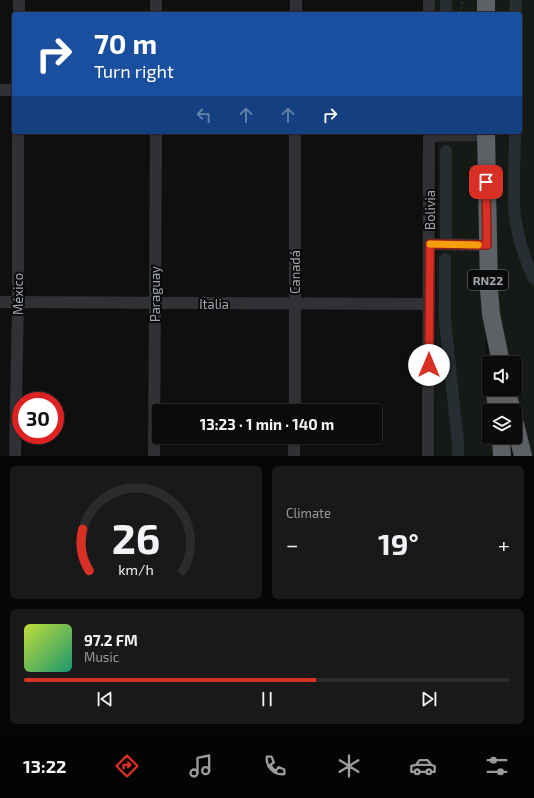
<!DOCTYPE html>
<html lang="en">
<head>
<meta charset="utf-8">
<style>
	:root { --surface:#0b0b0c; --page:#19191a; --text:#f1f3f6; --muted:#9a9b9d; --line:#2b2b2d; --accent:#d93025 }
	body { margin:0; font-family:"Exo 2",sans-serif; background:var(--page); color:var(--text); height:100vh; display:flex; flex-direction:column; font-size:15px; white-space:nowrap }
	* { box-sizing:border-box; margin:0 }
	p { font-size:13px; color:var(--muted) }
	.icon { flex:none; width:22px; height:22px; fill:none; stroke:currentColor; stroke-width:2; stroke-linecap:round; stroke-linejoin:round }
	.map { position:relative; height:456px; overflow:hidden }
	.drawer { display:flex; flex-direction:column; gap:10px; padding:10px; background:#060607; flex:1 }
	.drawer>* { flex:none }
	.hud { position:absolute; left:12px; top:12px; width:510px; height:122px; border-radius:4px; box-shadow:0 1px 3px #0004,0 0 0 1px var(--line); background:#1a4fa0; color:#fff; overflow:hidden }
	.fabs { position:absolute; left:482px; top:356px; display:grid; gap:8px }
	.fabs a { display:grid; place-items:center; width:40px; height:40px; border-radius:4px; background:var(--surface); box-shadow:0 1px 3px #0004,0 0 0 1px var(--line); font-size:20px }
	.speed { position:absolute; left:12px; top:392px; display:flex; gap:8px; font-size:20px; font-weight:700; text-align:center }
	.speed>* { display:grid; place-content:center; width:52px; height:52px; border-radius:50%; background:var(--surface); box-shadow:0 1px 3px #0004,0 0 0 1px var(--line); line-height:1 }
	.speed .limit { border:6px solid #d22; background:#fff; color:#111 }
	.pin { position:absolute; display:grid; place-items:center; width:34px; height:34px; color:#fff; margin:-17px; border-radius:8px; box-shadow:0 2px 6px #0006 }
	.me { position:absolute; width:44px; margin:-22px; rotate:0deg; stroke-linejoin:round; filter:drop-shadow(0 0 3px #0008) }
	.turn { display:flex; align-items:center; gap:14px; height:84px; padding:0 16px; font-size:18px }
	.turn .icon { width:52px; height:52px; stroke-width:2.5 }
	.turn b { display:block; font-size:28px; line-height:34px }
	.lanes { display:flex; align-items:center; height:38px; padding:0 16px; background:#0003; justify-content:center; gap:20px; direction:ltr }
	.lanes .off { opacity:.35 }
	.big { font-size:30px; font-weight:700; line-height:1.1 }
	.drawer .widget { flex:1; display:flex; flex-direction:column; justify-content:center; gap:6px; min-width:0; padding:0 14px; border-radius:6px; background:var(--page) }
	.drawer .dial { align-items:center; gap:0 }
	.dial svg { height:104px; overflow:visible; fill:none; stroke:var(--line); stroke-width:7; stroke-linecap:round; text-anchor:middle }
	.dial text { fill:var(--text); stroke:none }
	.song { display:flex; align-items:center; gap:12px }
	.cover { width:48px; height:48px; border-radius:6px; background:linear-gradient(135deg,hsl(70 70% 55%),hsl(160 70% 35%)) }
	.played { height:4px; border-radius:2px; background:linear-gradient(90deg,var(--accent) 60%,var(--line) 60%) }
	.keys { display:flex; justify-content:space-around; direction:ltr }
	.heat { display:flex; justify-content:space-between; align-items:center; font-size:22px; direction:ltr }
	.drawer .tiles { flex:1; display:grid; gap:10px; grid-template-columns:1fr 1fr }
	.widget:last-child { grid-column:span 2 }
	.trip { position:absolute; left:152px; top:404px; width:230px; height:40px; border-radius:4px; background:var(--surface); box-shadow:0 1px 3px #0004,0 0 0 1px var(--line); font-weight:700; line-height:40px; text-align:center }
	.tabs { display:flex; height:64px; justify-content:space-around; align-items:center; background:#040405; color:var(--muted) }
	.tabs .icon { width:28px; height:28px }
	.tabs .current { color:var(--accent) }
	.tabs b { font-size:18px; color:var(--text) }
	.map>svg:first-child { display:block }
</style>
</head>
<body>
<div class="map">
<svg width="534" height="456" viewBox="0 0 534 456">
	<rect width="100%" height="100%" fill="#0f0f10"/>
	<path fill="#161a16" d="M436,0H480L479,14H436Z
		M492,0H534V456H529L517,410L515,363H506L494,292L492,132H520V14H492Z
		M476,141L479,144L480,239L477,240H441L438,235V145L439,142Z
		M441,248L479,249L481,253L488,326L485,345L489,373V437H497L499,456H435L436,255L438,250Z"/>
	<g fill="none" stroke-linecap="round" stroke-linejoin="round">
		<path stroke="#272e32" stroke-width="12" d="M446,14V0
			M515,14L516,0
			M515,132C515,156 513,181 514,206C516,231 523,256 534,279
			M446,235V151
			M445,259V321L458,443V456"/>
		<path stroke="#36383b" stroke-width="2" stroke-dasharray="2 3" stroke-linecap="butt" d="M460,14L463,0"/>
		<path stroke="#303134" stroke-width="12" d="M429,0V14
			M19,14V0
			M156,14V0
			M296,14V0
			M0,90H14
			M429,136L486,135
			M430,244L487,245
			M0,302L429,304
			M295,411V132
			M15,456L18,302V132
			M154,456L156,132
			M294,456V437
			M428,456L429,132"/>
		<path stroke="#5d6065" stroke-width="18" d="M486,14V0
			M486,132L489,290L491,314L501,363
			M494,389L498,411
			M506,389L512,411
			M515,424L523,456
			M501,437L502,456"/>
	</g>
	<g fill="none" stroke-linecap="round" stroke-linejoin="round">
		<g stroke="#8d1f18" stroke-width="10">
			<path id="route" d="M429,365L430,244L487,245L486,182"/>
		</g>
		<use href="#route" stroke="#d93025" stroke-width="7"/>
		<path stroke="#f59e0b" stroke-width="7" d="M430,244L478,245"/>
	</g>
	<g text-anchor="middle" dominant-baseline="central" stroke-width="4" stroke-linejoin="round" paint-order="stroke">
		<rect fill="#0a0a0b" stroke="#74787e" stroke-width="1" x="468" y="270" width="40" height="20" rx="3"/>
		<g font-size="12" font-weight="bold" fill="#a1a7af">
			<text x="488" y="280">RN22</text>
		</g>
		<g font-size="13" fill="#a1a7af" stroke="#0a0a0b">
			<text transform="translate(430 210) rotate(-90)">Bolivia</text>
			<text transform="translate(295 272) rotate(-90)">Canadá</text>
			<text transform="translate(18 294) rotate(-90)">México</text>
			<text transform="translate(155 294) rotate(-90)">Paraguay</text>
			<text x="214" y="304">Italia</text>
		</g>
	</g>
</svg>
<div class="fabs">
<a><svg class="icon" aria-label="sound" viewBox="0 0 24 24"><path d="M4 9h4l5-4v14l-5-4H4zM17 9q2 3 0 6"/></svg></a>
<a><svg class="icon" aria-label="layers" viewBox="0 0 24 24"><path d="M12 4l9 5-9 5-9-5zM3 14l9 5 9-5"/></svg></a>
</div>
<div class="speed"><div class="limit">30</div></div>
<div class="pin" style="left:486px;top:182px;background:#d93025"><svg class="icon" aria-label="arrive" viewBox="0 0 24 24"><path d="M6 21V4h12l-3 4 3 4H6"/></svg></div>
<svg class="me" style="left:429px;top:365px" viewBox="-20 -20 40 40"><circle r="19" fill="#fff"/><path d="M0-13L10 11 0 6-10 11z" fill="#d93025"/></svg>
<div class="trip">13:23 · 1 min · 140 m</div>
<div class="hud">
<div class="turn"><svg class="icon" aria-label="right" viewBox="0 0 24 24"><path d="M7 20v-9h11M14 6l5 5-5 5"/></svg><div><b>70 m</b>Turn right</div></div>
<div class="lanes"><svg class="icon off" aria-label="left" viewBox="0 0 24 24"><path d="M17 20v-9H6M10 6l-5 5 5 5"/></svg><svg class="icon off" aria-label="ahead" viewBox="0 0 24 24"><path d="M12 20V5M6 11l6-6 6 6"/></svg><svg class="icon off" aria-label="ahead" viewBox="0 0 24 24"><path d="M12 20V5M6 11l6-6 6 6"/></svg><svg class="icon" aria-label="right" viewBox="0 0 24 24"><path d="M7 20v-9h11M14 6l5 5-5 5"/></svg></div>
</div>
</div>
<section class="drawer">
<div class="tiles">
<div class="widget dial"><svg viewBox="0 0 100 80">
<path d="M14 69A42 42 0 1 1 86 69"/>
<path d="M14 69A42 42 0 0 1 9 37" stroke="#d93025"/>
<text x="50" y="56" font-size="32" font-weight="700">26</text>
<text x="50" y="72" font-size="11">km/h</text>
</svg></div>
<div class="widget"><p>Climate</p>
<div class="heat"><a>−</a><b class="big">19°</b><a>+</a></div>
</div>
<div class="widget">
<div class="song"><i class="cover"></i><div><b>97.2 FM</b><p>Music</p></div></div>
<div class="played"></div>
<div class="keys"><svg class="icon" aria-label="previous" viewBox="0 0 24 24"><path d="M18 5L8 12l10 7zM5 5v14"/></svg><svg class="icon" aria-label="pause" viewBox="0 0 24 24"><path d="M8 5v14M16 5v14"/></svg><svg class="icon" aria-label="next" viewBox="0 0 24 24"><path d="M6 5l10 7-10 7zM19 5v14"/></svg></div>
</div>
</div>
</section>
<nav class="tabs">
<b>13:22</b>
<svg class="icon current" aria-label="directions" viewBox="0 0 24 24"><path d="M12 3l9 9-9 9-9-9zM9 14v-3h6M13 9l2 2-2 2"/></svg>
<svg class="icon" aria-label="music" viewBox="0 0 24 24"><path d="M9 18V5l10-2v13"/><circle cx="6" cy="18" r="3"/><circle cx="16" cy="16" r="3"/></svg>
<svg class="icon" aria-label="phone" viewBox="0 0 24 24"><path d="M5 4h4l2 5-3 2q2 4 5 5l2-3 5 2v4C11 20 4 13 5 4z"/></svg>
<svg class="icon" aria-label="climate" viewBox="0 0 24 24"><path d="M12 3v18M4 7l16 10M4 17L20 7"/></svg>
<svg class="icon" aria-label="car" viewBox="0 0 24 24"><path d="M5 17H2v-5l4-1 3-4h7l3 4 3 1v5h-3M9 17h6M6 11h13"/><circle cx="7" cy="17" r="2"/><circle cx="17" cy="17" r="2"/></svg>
<svg class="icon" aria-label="filters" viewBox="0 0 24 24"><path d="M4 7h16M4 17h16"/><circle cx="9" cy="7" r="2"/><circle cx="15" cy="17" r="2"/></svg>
</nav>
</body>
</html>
